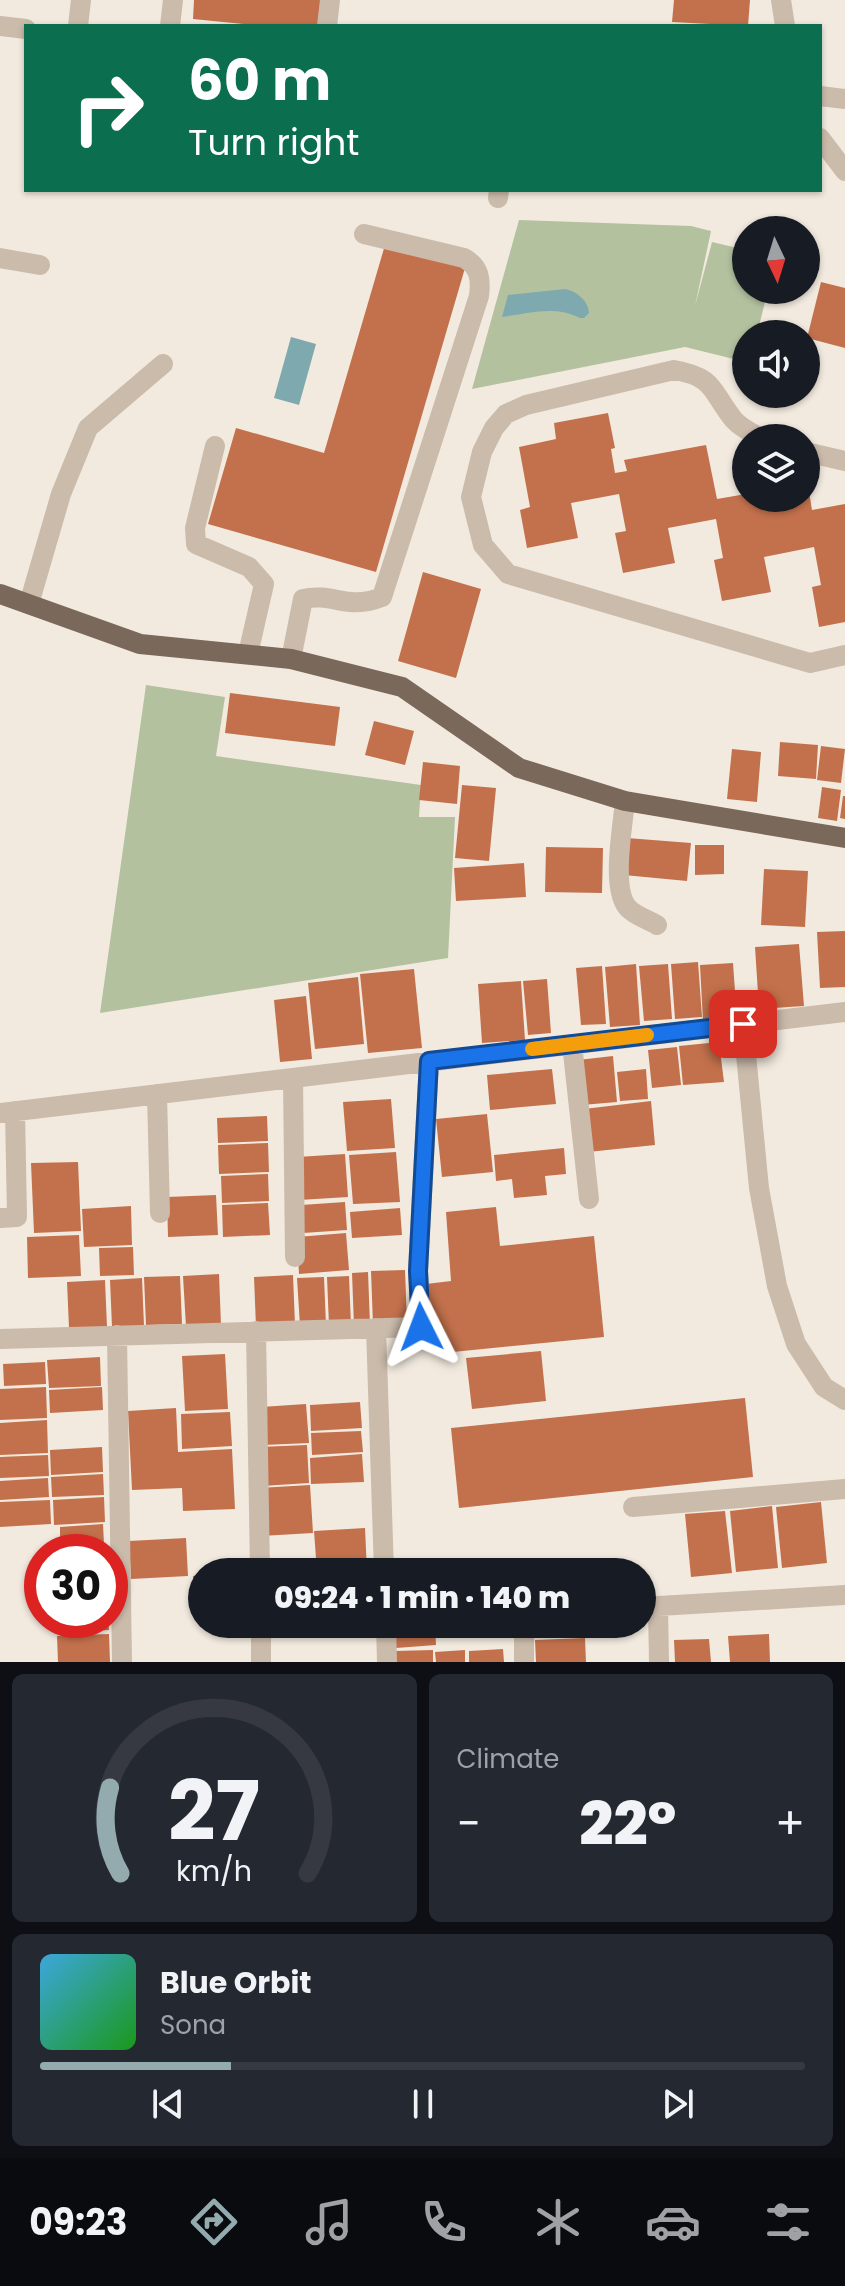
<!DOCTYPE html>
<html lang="en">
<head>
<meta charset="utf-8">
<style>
	:root { --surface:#171b24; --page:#242831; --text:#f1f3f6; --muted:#9ea1a6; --line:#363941; --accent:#93abaf }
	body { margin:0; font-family:Poppins,sans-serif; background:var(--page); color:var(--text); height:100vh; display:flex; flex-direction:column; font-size:30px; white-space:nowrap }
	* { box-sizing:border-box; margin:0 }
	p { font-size:26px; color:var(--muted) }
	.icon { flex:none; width:44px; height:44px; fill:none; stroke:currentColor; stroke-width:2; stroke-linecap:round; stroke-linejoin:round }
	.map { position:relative; height:1662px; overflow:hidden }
	.panel { display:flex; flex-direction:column; gap:12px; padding:12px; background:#0d0f14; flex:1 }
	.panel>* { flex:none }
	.guide { position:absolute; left:24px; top:24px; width:798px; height:168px; border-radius:0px; box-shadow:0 2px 6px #0004; background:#0b6e4f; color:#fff; overflow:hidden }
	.needle { width:52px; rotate:176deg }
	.buttons { position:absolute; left:732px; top:216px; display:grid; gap:16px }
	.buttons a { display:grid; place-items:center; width:88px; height:88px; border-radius:50%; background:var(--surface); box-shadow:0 2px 6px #0004; font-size:40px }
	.speed { position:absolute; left:24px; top:1534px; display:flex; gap:16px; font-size:40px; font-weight:700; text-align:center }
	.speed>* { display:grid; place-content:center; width:104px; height:104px; border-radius:50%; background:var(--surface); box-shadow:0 2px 6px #0004; line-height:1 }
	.speed .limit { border:12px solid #d22; background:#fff; color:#111 }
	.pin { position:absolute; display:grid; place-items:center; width:68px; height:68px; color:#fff; margin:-34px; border-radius:16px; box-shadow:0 4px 12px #0006 }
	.me { position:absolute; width:88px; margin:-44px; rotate:357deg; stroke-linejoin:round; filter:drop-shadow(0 0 6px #0008) }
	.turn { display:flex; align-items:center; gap:28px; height:168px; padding:0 32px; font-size:36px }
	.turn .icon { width:104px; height:104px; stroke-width:2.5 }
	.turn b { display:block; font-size:56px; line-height:68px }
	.big { font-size:60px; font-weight:800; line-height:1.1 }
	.panel .card { flex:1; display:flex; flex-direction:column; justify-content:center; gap:12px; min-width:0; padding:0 28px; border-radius:12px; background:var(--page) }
	.panel .dial { align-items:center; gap:0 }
	.dial svg { height:208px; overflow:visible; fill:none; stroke:var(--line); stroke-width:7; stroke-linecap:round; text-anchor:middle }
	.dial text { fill:var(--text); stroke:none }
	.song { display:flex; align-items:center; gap:24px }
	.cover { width:96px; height:96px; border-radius:12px; background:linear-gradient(135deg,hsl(200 70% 55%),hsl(120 70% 35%)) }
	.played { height:8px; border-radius:4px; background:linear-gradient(90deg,var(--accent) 25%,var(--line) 25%) }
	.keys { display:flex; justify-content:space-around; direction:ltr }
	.heat { display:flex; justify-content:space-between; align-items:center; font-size:44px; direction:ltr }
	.panel .tiles { flex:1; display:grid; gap:12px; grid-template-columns:1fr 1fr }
	.card:last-child { grid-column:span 2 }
	.trip { position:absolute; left:188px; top:1558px; width:468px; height:80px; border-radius:40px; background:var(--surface); box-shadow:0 2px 6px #0004; font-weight:800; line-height:80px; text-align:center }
	.dock { display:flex; height:128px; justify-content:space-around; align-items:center; background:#090b0e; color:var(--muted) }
	.dock .icon { width:56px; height:56px }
	.dock .selected { color:var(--accent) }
	.dock b { font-size:36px; color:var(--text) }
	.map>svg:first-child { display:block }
</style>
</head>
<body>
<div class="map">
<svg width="845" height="1662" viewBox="0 0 845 1662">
	<rect width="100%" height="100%" fill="#f2eadf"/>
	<path fill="#b4c19f" d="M519,220L691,226L711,231L695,306L712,242L746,250V290H768L757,334H746V362L685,347L472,389Z
		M146,685L225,697L216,756L421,785L419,817H455L448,958L100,1013Z"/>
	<path fill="#7eaaaf" d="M565,289C577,291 589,302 589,313L584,318H580C555,305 529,313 502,317L508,295Z
		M291,337L316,344L299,405L274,398Z"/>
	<path fill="#c3714c" d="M194,0H322L319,26H265L193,19Z
		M674,0H750L748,26L672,22Z
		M385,245L465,268L376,572L208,524L236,428L324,453Z
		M821,282L845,288V348L807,338Z
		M608,413L615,448L611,449L615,473L627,471L624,460L706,445L717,499L746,494V498H806L808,485L812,510L845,504V622L819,627L812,587L821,585L814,547L764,557L771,592L722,601L714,560L723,558L716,519L668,528L675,563L623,573L615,533L626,531L619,494L571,503L578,538L527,548L520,510L530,507L519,447L556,439L554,423Z
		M423,572L481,589L456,678L398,661Z
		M230,693L340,707L335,746L225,733Z
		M374,721L414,731L405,765L365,755Z
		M780,742L818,745L816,779L778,776Z
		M821,746L845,749L841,783L817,780Z
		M732,749L761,752L757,802L727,799Z
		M423,762L460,766L457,804L419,800Z
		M462,785L496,788L489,861L455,858Z
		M822,787L841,790L837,821L818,818Z
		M843,796H845V819L840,818Z
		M627,838L691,843L687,881L624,875Z
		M695,845H724V874L695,875Z
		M546,847L603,848L602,893L545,892Z
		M524,863L526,897L456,901L454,868Z
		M764,869L808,871L805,927L761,925Z
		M845,931V987L820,988L817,932Z
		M799,944L804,1006L759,1009L755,947Z
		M698,962L702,1017L675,1019L671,964Z
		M733,963L737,1019L703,1021L700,965Z
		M636,964L640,1025L610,1027L605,967Z
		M668,964L672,1019L644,1021L639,966Z
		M602,966L606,1024L581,1025L576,968Z
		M414,969L422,1048L368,1053L360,974Z
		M358,977L364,1044L315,1049L308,983Z
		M547,979L551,1033L528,1035L523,981Z
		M521,981L525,1040L482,1043L478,984Z
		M306,996L312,1059L280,1062L274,1000Z
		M719,1042L724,1082L683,1085L679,1046Z
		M677,1047L681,1085L652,1088L648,1050Z
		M613,1056L617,1102L582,1105L578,1060Z
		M552,1069L556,1104L490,1110L487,1075Z
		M646,1069L648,1099L620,1101L617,1072Z
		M391,1099L395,1148L347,1151L343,1102Z
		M651,1101L655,1145L588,1152L584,1109Z
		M487,1114L493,1172L442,1177L436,1119Z
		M267,1116L268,1141L218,1143L217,1118Z
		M268,1143L269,1172L219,1174L218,1145Z
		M564,1148L566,1174L545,1176L547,1195L514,1198L512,1179L496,1181L494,1155Z
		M396,1152L400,1202L353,1204L349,1155Z
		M345,1154L348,1197L299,1200L297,1157Z
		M78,1162L81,1231L34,1233L31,1163Z
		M268,1174L269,1201L222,1203L221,1176Z
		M216,1195L218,1235L168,1237L167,1197Z
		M345,1202L347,1230L303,1233L301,1205Z
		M268,1203L270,1235L223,1237L222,1205Z
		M131,1206L132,1245L84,1247L82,1209Z
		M496,1207L500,1246L594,1236L604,1337L433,1354L426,1284L451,1281L446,1212Z
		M400,1208L402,1235L352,1238L350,1212Z
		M346,1233L349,1270L299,1274L297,1237Z
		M79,1235L81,1276L28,1278L27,1237Z
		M133,1247L134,1275L100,1276L99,1248Z
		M405,1270L407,1323L373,1325L371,1271Z
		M368,1272L370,1325L354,1326L352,1273Z
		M219,1274L221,1325L186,1327L183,1276Z
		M293,1275L295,1325L256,1327L254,1277Z
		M180,1276L182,1324L146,1325L144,1277Z
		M349,1276L351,1325L329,1326L327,1277Z
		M324,1277L326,1325L300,1326L297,1278Z
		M142,1278L144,1326L112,1327L110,1280Z
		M105,1280L107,1327L69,1328L67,1282Z
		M541,1351L546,1401L472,1409L466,1358Z
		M225,1354L228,1409L185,1411L182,1356Z
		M100,1357L101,1386L49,1388L47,1360Z
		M45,1362L46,1384L4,1386L3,1364Z
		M46,1387L47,1418L0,1420V1389Z
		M102,1387L103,1410L50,1413L49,1390Z
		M745,1398L753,1477L459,1508L451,1428Z
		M360,1402L362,1428L311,1431L310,1405Z
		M306,1404L309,1443L263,1445L261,1407Z
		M176,1408L178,1452L232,1449L235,1509L183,1511L182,1488L132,1490L128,1411Z
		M230,1412L232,1446L182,1449L181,1414Z
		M47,1420L48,1453L0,1455V1423Z
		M361,1431L363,1452L312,1455L311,1433Z
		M307,1445L309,1483L262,1486L259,1447Z
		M102,1447L103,1472L51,1475L50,1450Z
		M362,1454L364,1482L311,1484L310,1458Z
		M48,1455L49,1476L0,1478V1457Z
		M103,1474L104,1495L52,1497L51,1477Z
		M48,1478L49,1497L0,1500V1481Z
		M310,1485L313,1533L261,1536L259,1488Z
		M104,1497L105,1522L54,1525L53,1500Z
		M50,1500L51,1524L0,1527V1502Z
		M821,1502L827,1563L782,1568L776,1507Z
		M772,1506L778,1568L736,1572L730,1511Z
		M725,1511L732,1573L691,1577L685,1514Z
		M103,1524L104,1544L60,1546V1527Z
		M365,1528L367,1572H317L314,1531Z
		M186,1538L188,1576L131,1579L129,1541Z
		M107,1546L108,1552H55V1549Z
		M432,1564V1572H391V1566Z
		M202,1575V1609H195L193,1576Z
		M59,1620H108L109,1630L59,1633Z
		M395,1624H435L436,1645L396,1648Z
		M109,1634L110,1662H58L57,1636Z
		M769,1634L770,1662H730L728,1636Z
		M585,1638L586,1662H536L535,1640Z
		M709,1639L711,1662H675L674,1640Z
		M503,1649L504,1662H469V1651Z
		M433,1650V1662H396L395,1651Z
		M465,1650V1662H436L435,1652Z"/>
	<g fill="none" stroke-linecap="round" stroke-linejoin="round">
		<path stroke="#cbbbab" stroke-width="20" d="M781,0L785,26
			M0,26L26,29
			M78,26L81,0
			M170,26L173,0
			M327,26L330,0
			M820,96L845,99
			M820,138L845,171
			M498,198L499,190
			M0,258L40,265
			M761,438C752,433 741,428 734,420C711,392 716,377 674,370L526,405L506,414L494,428L482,452L471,497L483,545L508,574L810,663L845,655
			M215,446L195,528L196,544L249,567L264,584L248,654
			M806,452L845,461
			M29,604L61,494L88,428L163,364
			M291,659L303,599C334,592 346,611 382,597L479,296C481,279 480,267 464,258L364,234
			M625,801C623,825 610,892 629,909C636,916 649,920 657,925
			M743,1024L759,1188L777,1286L796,1344L824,1387L845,1400
			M572,1044L589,1199
			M293,1078L295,1257
			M157,1094L160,1213
			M0,1113L845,1012
			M0,1218L17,1217L15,1111
			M376,1328L384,1572
			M256,1331L260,1572
			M117,1335L122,1662
			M0,1339L421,1327L418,1271L429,1061
			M633,1507L845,1489
			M642,1607L845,1595
			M658,1607L659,1662
			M261,1624V1662
			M386,1624L387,1662
			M524,1624V1662"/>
		<path stroke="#7a685b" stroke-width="20" d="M0,594L140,644L291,659L402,687L519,768L625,801L845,838"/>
	</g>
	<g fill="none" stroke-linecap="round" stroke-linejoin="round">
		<g stroke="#114b97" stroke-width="20">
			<path id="route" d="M421,1327L418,1271L429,1061L743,1024"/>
		</g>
		<use href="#route" stroke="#1a73e8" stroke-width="14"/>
		<path stroke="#f59e0b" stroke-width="14" d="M532,1049L647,1035"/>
	</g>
</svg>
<div class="buttons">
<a><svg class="needle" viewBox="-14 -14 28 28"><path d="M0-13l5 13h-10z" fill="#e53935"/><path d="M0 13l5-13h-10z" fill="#9ea1a6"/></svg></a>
<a><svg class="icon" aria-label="sound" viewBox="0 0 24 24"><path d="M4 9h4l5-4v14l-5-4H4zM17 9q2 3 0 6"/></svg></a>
<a><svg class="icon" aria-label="layers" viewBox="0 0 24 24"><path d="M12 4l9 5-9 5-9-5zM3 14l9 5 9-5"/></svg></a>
</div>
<div class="speed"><div class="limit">30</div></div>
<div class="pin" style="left:743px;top:1024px;background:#d93025"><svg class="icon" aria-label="arrive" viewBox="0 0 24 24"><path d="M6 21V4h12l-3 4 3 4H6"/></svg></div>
<svg class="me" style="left:421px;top:1327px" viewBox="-20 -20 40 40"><path d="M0-17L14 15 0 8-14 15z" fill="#1a73e8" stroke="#fff" stroke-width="4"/></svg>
<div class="trip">09:24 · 1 min · 140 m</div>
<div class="guide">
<div class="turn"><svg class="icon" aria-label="right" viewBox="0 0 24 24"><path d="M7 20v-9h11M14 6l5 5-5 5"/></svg><div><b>60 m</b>Turn right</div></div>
</div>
</div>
<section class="panel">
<div class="tiles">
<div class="card dial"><svg viewBox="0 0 100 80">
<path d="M14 69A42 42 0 1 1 86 69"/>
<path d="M14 69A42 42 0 0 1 10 36" stroke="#93abaf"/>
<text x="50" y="56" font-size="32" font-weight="700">27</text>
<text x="50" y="72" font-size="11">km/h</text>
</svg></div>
<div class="card"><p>Climate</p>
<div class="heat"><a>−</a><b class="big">22°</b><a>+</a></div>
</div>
<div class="card">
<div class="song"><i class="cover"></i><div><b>Blue Orbit</b><p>Sona</p></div></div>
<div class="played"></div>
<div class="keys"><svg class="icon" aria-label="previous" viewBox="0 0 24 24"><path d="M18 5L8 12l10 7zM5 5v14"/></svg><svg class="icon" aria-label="pause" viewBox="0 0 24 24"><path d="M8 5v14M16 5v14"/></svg><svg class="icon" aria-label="next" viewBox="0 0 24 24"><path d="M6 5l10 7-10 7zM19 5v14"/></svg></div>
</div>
</div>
</section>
<nav class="dock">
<b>09:23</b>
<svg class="icon selected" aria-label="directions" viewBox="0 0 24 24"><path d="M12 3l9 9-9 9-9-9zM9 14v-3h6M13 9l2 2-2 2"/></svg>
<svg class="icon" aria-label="music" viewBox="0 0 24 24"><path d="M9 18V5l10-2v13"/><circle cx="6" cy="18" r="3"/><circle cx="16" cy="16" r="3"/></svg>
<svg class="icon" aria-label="phone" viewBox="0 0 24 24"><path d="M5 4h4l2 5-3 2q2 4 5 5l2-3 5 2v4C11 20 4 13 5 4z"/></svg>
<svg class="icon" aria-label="climate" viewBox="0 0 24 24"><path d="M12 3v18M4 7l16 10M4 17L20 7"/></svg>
<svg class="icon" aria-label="car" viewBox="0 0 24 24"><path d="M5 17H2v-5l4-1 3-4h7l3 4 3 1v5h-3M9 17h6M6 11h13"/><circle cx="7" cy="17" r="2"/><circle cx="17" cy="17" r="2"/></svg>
<svg class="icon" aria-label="filters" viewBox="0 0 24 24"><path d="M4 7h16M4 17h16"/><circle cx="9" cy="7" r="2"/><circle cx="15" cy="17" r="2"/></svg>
</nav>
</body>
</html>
